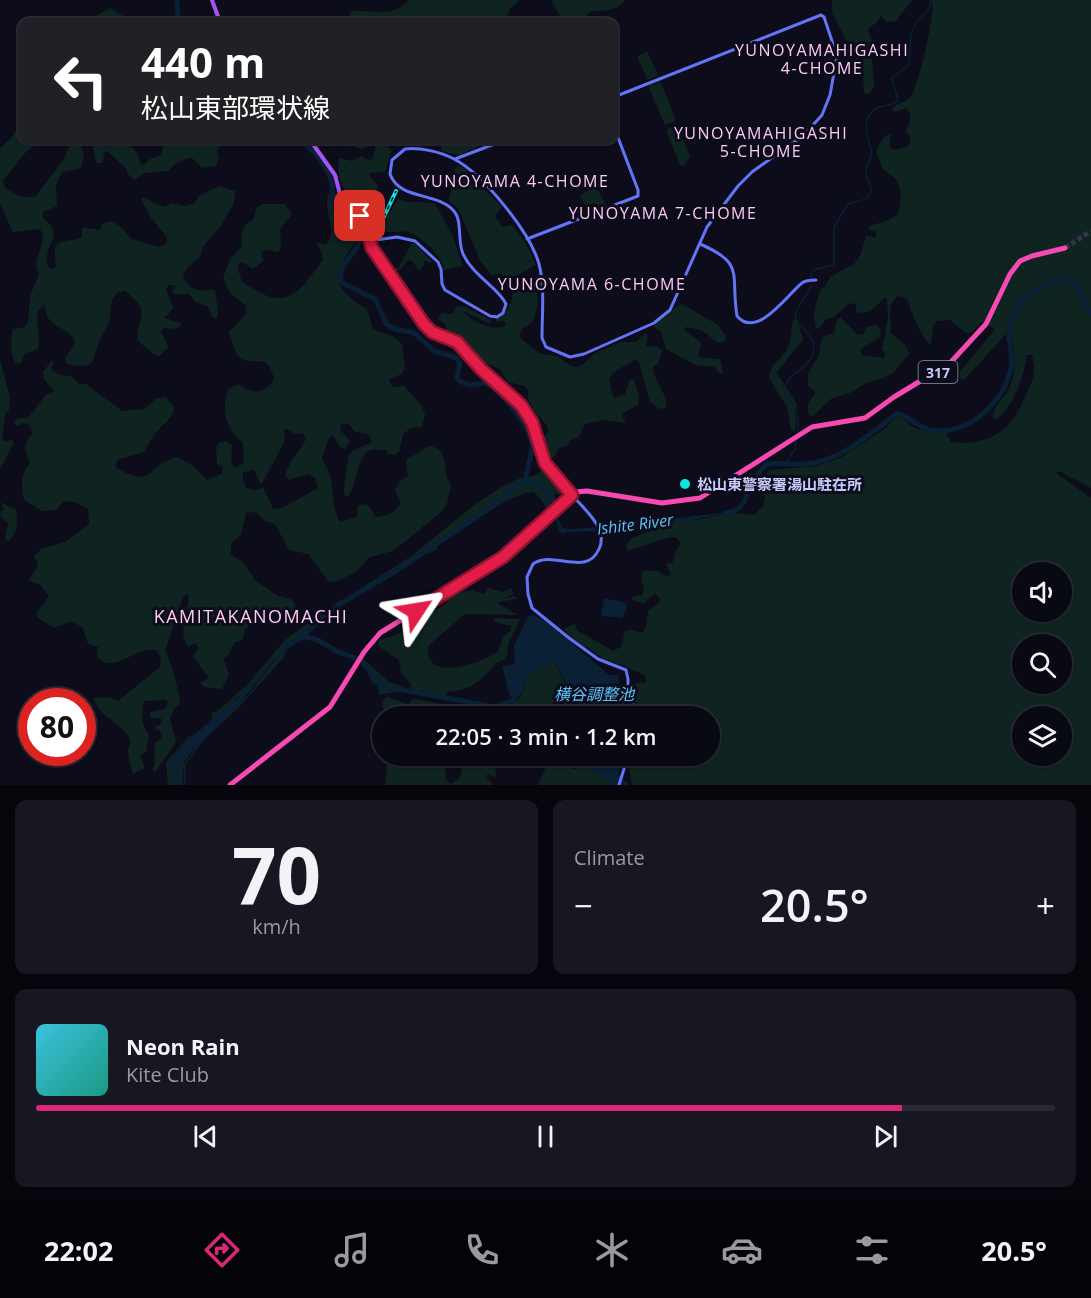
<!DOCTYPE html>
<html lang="en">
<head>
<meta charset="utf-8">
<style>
	:root { --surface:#090914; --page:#171722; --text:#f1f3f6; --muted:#999aa0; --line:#292a34; --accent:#db2777 }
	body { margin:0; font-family:"Open Sans","Noto Sans JP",sans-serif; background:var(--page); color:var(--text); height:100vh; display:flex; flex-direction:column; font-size:22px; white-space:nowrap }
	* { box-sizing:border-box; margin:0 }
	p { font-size:20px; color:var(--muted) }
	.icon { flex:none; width:33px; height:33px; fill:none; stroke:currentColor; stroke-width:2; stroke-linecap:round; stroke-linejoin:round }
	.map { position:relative; height:785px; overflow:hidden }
	.side { display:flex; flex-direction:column; gap:15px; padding:15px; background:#05050b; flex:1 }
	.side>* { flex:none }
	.top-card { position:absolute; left:18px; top:18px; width:600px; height:126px; border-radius:12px; box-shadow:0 2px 4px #0004,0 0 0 2px var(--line); background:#202124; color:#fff; overflow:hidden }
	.buttons { position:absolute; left:1012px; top:562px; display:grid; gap:12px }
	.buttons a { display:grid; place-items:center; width:60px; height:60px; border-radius:50%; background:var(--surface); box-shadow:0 2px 4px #0004,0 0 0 2px var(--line); font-size:30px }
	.speed { position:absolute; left:18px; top:688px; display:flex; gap:12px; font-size:30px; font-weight:700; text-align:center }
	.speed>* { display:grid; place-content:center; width:78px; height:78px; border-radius:50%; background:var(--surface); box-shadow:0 2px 4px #0004,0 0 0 2px var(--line); line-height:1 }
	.speed .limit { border:9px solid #d22; background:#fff; color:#111 }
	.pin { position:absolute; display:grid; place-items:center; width:51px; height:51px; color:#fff; margin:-26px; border-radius:12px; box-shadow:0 3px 9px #0006 }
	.me { position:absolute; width:66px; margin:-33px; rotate:57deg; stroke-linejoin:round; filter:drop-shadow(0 0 4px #0008) }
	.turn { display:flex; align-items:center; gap:21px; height:126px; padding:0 24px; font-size:27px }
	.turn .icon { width:78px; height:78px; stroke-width:2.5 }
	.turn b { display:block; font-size:42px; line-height:51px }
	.big { font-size:45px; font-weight:600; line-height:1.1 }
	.side .card { flex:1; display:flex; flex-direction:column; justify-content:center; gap:9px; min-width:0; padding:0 21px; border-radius:12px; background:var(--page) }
	.side .dial { align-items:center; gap:0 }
	.dial b { font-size:78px; line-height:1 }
	.song { display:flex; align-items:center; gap:18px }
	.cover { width:72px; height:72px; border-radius:9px; background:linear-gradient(135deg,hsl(190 70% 55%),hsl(170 70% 35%)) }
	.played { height:6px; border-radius:3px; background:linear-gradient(90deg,var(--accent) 85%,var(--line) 85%) }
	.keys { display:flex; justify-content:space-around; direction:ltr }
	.heat { display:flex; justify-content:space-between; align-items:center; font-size:33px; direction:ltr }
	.side .tiles { flex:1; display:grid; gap:15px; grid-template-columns:1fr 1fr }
	.card:last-child { grid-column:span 2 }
	.trip { position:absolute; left:372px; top:706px; width:348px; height:60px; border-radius:30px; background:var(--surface); box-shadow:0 2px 4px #0004,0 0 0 2px var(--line); font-weight:600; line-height:60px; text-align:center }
	.tab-bar { display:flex; height:96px; justify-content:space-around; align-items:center; background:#040408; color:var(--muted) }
	.tab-bar .icon { width:42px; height:42px }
	.tab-bar .current { color:var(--accent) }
	.tab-bar b { font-size:27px; color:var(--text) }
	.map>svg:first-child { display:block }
</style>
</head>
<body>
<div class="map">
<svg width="1091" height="785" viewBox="0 0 1091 785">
	<rect width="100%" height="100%" fill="#0c0c1b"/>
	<path fill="#0f2421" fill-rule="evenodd" d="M409,0H520L510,9L504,22L345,21L352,11C374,9 392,19 409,0Z
		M551,0H625C617,11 604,11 591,11L579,22H564Z
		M832,0H912L896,21L887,22L881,16L876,23L868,29L870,37L877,46L872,56L874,87L869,94L864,93L863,72L832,13Z
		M932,0H1091V488L1059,471L1056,473L1091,498V785H632L629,767L632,756H710V717H642L634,697L639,693L631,688L632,684L646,682V676L623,665L606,660L572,638L564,629L575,623L577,630L613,651L621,647L625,631L631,630L642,633L646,627L648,611L658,604L660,599L655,593L644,603L632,600V597L642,595L644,591L641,575L643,571H658L667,577L671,574L666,564L673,562L675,552L681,543L676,537H671L627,551L626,546L632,538L668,524L708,518L729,512L753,515L763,507L765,496L759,486L758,481L770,470L815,466L840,458L883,430L898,416C905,418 905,420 910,425C919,432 934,431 945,432L951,442C991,447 1014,428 1027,392C1029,387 1033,380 1034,374C1035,368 1033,361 1032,355H1027C1022,381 1016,400 998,419L993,418C992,408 1004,398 1009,389C1017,371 1015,356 1012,337L1006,334L964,380H961L959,373L995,329L981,322L971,333H966L950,320L937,321L933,326L931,345C920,337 912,312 907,299L898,296C885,306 892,318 891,333C898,340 907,343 909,354L893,373L881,379L866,383L850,393L832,398L813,416H810C804,406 811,400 816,392L808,386V374L819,355L821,340L824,336L834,333L837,320L840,317L857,334L863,335L866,327L877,325L881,330L880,337L860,350L862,355L884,358L885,352L882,349L888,318L887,298H884C875,308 870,315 856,312V305L854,303L847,305L834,317L825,320L819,329L816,328C812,313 816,302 821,289L825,287L830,277L854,264L861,254L866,235L875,238L876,231L869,230V226L889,220L898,214C903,194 902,179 883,170L876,151C880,144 882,135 891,134L889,145L893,150L904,148L911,143L910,137L905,131C911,122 912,116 907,108L894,112L892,108C898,103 908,101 912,95C919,83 936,11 932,0ZM1023,573H1062V612H1023ZM1023,645H1062V684H1023ZM1023,717H1062V756H1023Z
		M110,8L134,22H72L78,17L92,18Z
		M647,51L658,75L648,80L637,57Z
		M661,82L675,118V121L665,125L649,88L650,85Z
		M22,121V140H40L24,154L3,181L5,188L21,197H35L64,159L70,145L75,143L81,146L84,154L81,168L63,172C51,189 58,191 57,206L43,212V218C68,236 40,246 48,267L53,269L56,265C50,234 66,245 82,237V227L99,230L103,223L111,221L123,229L131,239L159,247L167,243V237L151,218L141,199L143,197L163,207L172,203L185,206L193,204L199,196L219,186L235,191L234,203L220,227L203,247L200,257L187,268L183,276C189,292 201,291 215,290L218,311L217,318H213L208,307L196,302L189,294H173L172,291L176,286L169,285L166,289L173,308L165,318L182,324L177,329L164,328L161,332L169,347L159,356L153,354L137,340C138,313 152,313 125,291L118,292L112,299L109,323L100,339L92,363C84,368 74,366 66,363L65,358L75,343C72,329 57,330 49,319C45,314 47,310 43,305L37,313L39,344L38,349L25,354L21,363L16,364C10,356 10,339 13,329L25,327L28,322L30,296L39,274C29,258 50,244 40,229L13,232L0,204V148L11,138Z
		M676,124L690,156L684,166L680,165L666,130Z
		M92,140C113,139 137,139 140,164L143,165L150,159L161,155L163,145L168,140L219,141L221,144L217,150L219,159L216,166L202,168L192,158C181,159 176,163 168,171L145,173L134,180L128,174L126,168L107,151L103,153L104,159L102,163H96Z
		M338,140H383V143L392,150L385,172L370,173V177L378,185L375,196L371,200L372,206L359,208C346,197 335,176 339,158L352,161L361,156L368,160L373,159L376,145L360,149L354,146L348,147L345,144L331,147V143Z
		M442,140H477L478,147L459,155L441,151Z
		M458,166L462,167L502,207L495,216L502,227L512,225C523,237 530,250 536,265L506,282L501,273L491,275L480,260L458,208L449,201L455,170Z
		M596,187L607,207L589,214L580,195Z
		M328,194H335C346,210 361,219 365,240L356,241C332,275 329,286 367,309L373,329L394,337L402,344L405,368L402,374L389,379L392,387L404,386L421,405L425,414L422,427L411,428L403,434L399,452L395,455L388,454L386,450C381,450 375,449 371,450C357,453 357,487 348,496H345L344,491L348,457L352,451L372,442L368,434L356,432L348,424L344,423L340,426L341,431L350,441L345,449L340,447L333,435L329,438L322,458C324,464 328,468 330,475C334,489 332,509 340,522L357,517L358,506L363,504L369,506L376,517C387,516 396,512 401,503L395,490L400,481L408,476L406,460L429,446C451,448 441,473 451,485L447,504L441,512L393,551L370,557L356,572L335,582L328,581L308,554L289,550L275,524L265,521L256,512L246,513L241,535L231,543V555L243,562L255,580L278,596L291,599L306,621L301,623L287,610L286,617L277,625L274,624L273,622L280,617V614L263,612C254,620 243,627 243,639L234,643L229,654L223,659L229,674L222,689L204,687L200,683L209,678L193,657L199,648L194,643L189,647C175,632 191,611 188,594L183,597L165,651C169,655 181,697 180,704L174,709L170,719L176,741C175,744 157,770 155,772L152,771L155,761L154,743L163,738L161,732L154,728L162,723L161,718H150V712L165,709L168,703L166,700L144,701C141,712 141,725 149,735L146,752L140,755L145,768L133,774C131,767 128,757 128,750C129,744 132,742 128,736C118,720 98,717 94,698L109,697L118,701L160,667L161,658L156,650C136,645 112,677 97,656L98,647L88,644L83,628L72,621L54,628L38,618L36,614L49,596L40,585L29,580L38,565L34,556L41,549L65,542L89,524L88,509L74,502L63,501L57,510L42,511L24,500C21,486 20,475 30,463C24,448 23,445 33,433L28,424L23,423L18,426L14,424L17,419L29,417L45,396L54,391L44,379L43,372L52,360L54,364L51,367L52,370L60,375L71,376L79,384H86L122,411L144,409L157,398L166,397L174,407L172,416L155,433L144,452L117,460L115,467C154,490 146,466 176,457L192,465L207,480L222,474L223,467L217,464L216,447L219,443L225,441L232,445L231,462L235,468L244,462L243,443C225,426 221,412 228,389L239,384C252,395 265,394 274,379C267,350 255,368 241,358C234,353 232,340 229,332L246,314V306L230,293L223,278L230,259L242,246C241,231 241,226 254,219L256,208L263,204H285L292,214L280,229L281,248L278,252L266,250L261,252L263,261L253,269L242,262L237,266L242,282C249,286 256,291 263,294C293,310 308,278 323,260L322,253L316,243L326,245C339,230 323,213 328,194ZM287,429L295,434L303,433L306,439C299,453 290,459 285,475L289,480L308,474L315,478L318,488L282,508L273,509L263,487L256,490L246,488L243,480V472L254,470L261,485L285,441L284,430Z
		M398,199C411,205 422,200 435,204L452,234L463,266L444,270C442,256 422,236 408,232C397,230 389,235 380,229Z
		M414,243L432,261L431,263L424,260V266L419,271L412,261L408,260L401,269L392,272V270L399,267L411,244Z
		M529,278L535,281L538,304L533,322L523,328L520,334L521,339L541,354L557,356L571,366L577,367L584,364L595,353L621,342H636L645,333L648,335L646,346L658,347L662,351L658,364L653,366C653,382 668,392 666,408L660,409L650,402L639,362L636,359L613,373L609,380L613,397L616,398L625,394L630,379H634L639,396L638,405L621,414L626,423L605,420L585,424L579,437L569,441L568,445L559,448L554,457L547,458L543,439L548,432V427C540,417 526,404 528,390L525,386L508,382L500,369L485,363L460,338L447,331L445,324L438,319L442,313L452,314L456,307L464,306L492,321L490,324L463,311C471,322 490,330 503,327L506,324L504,320L496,322V319C511,313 511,300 515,287Z
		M682,304L718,325L726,336L724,342H717L701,330L686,327L684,330L701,342L698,357L720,359L723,372L720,374L715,367L695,365L666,349L661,332L653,326C663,320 672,307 682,304Z
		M796,318L803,338L802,341L777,372L778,376C783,382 793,397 797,405C792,413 800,423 794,431L791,430L787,407L769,378C770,363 783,359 789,345C793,336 789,322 796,318Z
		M0,360L10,397L9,410L5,415L2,439L6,442L12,439L14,443L0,469Z
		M543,469L562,491L560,495L554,493L558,516L553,509L554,520L539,497L533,492C508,493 461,532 438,545L437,550L421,556C390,578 356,595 326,617C312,628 301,641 286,650L284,657L240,706L202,742L249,694L284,649L233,702L207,724L212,718V713L219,710L249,683L285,640L316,617L413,555L474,505L505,485L518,479L536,475Z
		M0,502L16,510C18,522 18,532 9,541L5,540L8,523L1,517L0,513L4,509Z
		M489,588L502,592L511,588L514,594L503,598L515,596L517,599L498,602V604L518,615L465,614L428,646C423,683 483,664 498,651L503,637L511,630V626L495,622L493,618L520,619L509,642L506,659L496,663C480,682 473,689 448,692L443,698L399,691L379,695L378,686L373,683L364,666L367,662L389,682L409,689L412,686L401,673L399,660L378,646L379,640L394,636L447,603L445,595L473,590L484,594Z
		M554,662C560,674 573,694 572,708H568L561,701L540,707L539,717H466L471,707C493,709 506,713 523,694C524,678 537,662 554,662Z
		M387,697L408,704L413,699L438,703L445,709V717H385L382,702Z
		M195,733L176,752L169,765C188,761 184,750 199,744L184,761L182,785H168L166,762L188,737Z
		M394,756H445L446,779L450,784C463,780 464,766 459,756H495L496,777L488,774L486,776L493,785H385L387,766Z
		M562,758L567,759L573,769L590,767L613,785H538L548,762Z"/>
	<path fill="#0a2035" d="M552,507L563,528L571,529C588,528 606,527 624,524C637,522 657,511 670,519L729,512C675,526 620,531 564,532V534L559,531Z
		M604,598L626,603L627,609L622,618L601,616Z
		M534,615L550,624L609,675H619L618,695L628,702L635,717H572V702L568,698C570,686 560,672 554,662C539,668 524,673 523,694L510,697L502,666L515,664L514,645L528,617Z
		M285,648L283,654L272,663L237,707L202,742L191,748L178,766L169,769L172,758L186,742L233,702Z
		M577,756H622L618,774L629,785H613L590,767L580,766Z"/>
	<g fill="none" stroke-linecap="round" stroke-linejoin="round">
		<path stroke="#0a2035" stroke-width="1.5" d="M810,278L813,270L834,265V227L848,204C853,201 861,202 866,198C877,190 866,182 866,173C866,165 873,158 871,151C869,139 862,126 870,114C876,104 890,107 898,101L892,78L909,65L911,33L918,20L930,8L931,0
			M798,433V416L785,387C791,367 815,371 814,342L795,318C796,303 808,298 811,285
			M786,463L795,449L796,441
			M185,785V764L201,742"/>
		<path stroke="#0a2035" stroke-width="5" d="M177,0L178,22
			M300,140C312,148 329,169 332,184C333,192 331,199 335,207C341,218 361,221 360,238C358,255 337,262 341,282L375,299L387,325L398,330L413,332L434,351L457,358L460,364L457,377L459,381L469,385L486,383C502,393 531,426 532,446C532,457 526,471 525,483
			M725,513C748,509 744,497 754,479C757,474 763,469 766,464C779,462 791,465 804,464C841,462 870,433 898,413C910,417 917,427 930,430C968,436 1004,403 1011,368C1014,354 1006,341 1010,327C1012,319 1018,305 1023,298C1027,292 1034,292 1039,290C1050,284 1059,273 1072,282C1082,288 1084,305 1091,314
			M300,636L315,639
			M318,640L338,652L356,658
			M282,653L287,644L296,641L338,605L396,571L502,500L518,483H540L546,491L554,513
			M363,662L382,688L403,690L495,707L514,700L517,691
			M178,760L176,770L178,785"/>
		<path stroke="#323248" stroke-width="5" stroke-dasharray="5 2.5" stroke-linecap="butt" d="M1065,248L1091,231"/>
		<path stroke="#6474f7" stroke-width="3" d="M455,159L505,140
			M527,239L638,196V190L614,127
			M369,241L397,237L415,241L438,262L441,269L442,284L445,290L490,316L497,317L503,313L506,304C498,287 474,277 463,254C457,240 463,220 453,210C436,192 399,200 390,174L392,160L405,149C420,147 441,152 454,159C483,174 530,232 539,264C545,287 542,314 542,338L546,347L570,357L584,354L654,323L670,310L707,227L738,186L752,172L804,135L822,115L830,95L837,56L824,17L821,15L614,97
			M700,244C746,264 730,273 737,316C757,340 788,294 802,283C806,280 811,280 816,280
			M572,495C584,509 609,529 599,549C586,578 553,549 533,564L527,577L528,594L532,608L569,638L598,659L626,670L628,679V694L639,717
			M619,785L628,756"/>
		<path stroke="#a555f6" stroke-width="4" d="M212,0L220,22
			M310,140L335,175L341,198L363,220L372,248L424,324L432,332L457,341L481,369L521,405L532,422L545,463L572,495"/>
		<path stroke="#f64ab2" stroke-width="5" d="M230,785L330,707L364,652L380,633L503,557L576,492L587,491L662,503L700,498L812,427L865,418L894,397L950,363L986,324L1010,274L1020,261L1032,256L1065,248"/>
		<g stroke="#0ce5df" stroke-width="4">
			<path id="rail" d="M376,234L396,191"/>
		</g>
		<use href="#rail" stroke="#0c0c1b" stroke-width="1.5" stroke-dasharray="4.5" stroke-linecap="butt"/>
	</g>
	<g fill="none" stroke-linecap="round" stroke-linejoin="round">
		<g stroke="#92132f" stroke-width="15">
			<path id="route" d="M360,216L365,224L372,248L424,324L432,332L457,342L481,369L521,405L532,422L545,463L572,495L503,557L416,611"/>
		</g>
		<use href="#route" stroke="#e11d48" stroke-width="10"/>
	</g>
	<circle fill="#0ce5df" stroke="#0c0c1b" stroke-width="2" cx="685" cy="484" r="6"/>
	<g text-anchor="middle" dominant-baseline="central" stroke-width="6" stroke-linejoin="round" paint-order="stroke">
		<rect fill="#0c0c1b" stroke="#9090b8" stroke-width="1.5" x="918.5" y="361" width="39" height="22" rx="4.5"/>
		<g font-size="14" font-weight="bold" fill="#c8c9fc">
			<text x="938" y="372">317</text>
		</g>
		<g font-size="15" font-weight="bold" fill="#c8c9fc" stroke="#0c0c1b" text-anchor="start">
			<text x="697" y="484">松山東警察署湯山駐在所</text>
		</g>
		<g font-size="16" letter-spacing="1.5" fill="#fccaf1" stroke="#0c0c1b">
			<text x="822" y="50">YUNOYAMAHIGASHI<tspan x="822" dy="18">4-CHOME</tspan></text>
			<text x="761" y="133">YUNOYAMAHIGASHI<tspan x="761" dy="18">5-CHOME</tspan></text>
			<text x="515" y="181">YUNOYAMA 4-CHOME</text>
			<text x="663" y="213">YUNOYAMA 7-CHOME</text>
			<text x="592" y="284">YUNOYAMA 6-CHOME</text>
		</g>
		<g font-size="16" font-style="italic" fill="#5cc3f7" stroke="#0c0c1b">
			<text transform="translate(635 524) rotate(-7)">Ishite River</text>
			<text x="594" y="694">横谷調整池</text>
		</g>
		<g font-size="18" letter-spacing="1.5" fill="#fccaf1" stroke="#0c0c1b">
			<text x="251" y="616">KAMITAKANOMACHI</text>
		</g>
	</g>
</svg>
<div class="buttons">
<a><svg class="icon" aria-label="sound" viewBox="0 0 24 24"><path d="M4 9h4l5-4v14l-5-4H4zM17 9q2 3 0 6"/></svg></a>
<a><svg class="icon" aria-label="search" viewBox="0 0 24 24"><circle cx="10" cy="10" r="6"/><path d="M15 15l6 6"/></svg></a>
<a><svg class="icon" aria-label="layers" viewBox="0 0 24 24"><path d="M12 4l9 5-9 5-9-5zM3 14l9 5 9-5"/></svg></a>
</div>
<div class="speed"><div class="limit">80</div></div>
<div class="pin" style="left:360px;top:216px;background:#d93025"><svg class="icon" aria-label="arrive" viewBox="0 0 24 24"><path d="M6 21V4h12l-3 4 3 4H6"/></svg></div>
<svg class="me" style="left:416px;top:611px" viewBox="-20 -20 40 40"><path d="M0-17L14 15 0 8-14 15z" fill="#e11d48" stroke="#fff" stroke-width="4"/></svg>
<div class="trip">22:05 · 3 min · 1.2 km</div>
<div class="top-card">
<div class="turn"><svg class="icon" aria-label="left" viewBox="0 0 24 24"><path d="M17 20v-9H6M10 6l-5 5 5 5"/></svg><div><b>440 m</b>松山東部環状線</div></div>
</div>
</div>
<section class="side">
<div class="tiles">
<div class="card dial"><b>70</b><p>km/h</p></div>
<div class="card"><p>Climate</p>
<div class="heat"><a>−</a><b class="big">20.5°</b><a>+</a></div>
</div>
<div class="card">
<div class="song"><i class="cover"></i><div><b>Neon Rain</b><p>Kite Club</p></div></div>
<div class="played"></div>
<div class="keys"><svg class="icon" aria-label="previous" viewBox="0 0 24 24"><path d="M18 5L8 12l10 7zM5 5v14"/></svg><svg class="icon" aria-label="pause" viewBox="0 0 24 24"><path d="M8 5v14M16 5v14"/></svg><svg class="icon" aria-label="next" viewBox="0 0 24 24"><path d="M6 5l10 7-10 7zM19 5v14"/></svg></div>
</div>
</div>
</section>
<nav class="tab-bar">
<b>22:02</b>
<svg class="icon current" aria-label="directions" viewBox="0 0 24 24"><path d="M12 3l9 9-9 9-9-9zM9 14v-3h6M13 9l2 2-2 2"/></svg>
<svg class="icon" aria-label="music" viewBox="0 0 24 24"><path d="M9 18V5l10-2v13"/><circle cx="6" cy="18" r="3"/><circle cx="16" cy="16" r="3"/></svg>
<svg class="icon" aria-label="phone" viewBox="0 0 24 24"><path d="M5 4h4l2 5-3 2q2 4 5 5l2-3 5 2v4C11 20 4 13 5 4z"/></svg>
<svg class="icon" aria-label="climate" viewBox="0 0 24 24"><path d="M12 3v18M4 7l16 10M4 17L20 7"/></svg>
<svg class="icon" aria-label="car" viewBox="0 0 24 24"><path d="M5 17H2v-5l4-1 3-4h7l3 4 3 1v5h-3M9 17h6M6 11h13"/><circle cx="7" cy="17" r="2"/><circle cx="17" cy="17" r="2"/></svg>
<svg class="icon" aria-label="filters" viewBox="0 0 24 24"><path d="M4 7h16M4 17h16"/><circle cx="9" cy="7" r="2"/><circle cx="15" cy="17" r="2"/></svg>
<b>20.5°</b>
</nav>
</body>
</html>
